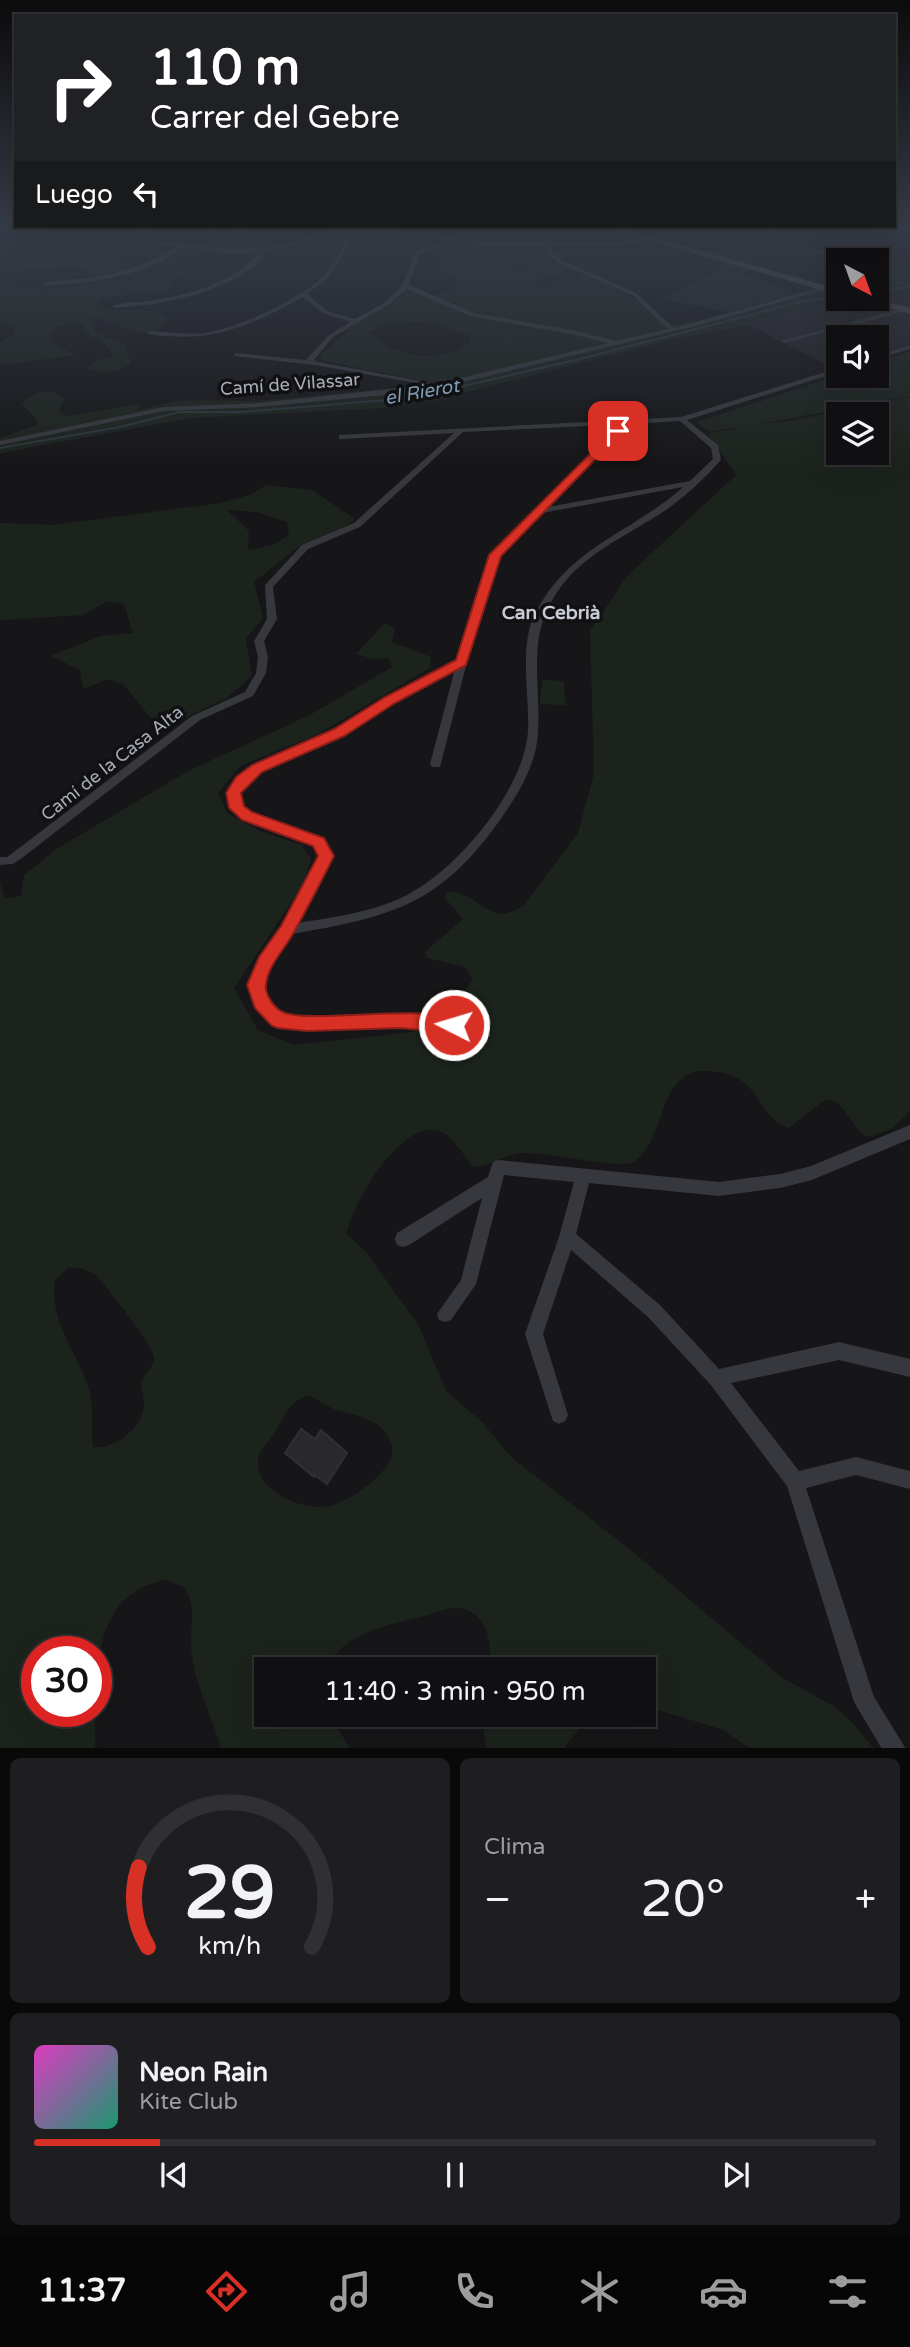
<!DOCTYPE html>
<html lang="es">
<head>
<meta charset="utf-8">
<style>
	:root { --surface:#101012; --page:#1e1e20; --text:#f1f3f6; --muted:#9c9d9f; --line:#303032; --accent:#d93025 }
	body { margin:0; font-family:"Varela Round",sans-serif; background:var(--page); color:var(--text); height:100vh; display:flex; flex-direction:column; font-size:26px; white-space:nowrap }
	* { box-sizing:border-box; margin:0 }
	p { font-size:23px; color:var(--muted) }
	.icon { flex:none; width:38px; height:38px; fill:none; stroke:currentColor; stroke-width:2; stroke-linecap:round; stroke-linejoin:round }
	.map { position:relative; height:1748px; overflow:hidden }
	.drawer { display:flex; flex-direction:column; gap:10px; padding:10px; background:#09090a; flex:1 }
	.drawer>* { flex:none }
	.top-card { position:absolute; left:14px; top:14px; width:882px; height:214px; border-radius:0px; box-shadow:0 7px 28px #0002,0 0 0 2px var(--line); background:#202124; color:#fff; overflow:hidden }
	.needle { width:46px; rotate:139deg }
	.fabs { position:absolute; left:826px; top:248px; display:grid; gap:14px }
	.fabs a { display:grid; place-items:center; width:63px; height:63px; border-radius:0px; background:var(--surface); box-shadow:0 7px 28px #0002,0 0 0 2px var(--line); font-size:35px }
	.speed { position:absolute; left:21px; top:1636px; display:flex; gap:14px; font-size:35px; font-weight:700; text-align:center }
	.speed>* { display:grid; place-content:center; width:91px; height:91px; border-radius:50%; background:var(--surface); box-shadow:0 7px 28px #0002,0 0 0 2px var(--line); line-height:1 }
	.speed .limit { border:10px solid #d22; background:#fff; color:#111 }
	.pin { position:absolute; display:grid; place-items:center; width:60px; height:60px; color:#fff; margin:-30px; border-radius:14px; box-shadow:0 4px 10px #0006 }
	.me { position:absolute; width:77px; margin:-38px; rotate:275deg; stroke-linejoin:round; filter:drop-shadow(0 0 5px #0008) }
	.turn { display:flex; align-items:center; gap:24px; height:147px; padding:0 21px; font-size:32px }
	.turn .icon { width:91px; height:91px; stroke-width:2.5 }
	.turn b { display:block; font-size:49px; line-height:60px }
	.then { display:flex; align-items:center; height:66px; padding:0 21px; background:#0003; gap:14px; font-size:26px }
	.big { font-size:52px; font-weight:600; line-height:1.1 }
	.drawer .widget { flex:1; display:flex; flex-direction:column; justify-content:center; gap:10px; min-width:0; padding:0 24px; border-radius:10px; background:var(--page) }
	.drawer .dial { align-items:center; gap:0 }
	.dial svg { height:182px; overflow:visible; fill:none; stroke:var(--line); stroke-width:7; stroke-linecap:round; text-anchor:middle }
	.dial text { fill:var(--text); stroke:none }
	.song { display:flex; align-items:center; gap:21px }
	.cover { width:84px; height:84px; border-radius:10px; background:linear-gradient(135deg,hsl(310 70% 55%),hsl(160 70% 35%)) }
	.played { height:7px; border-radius:4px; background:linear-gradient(90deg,var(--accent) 15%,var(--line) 15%) }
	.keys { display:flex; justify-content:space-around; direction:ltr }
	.heat { display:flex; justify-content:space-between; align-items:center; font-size:38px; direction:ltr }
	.drawer .tiles { flex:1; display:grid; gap:10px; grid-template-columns:1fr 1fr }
	.widget:last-child { grid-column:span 2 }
	.trip { position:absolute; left:254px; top:1657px; width:402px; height:70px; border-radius:0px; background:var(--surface); box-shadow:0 7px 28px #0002,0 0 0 2px var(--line); font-weight:600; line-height:70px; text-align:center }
	.dock { display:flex; height:112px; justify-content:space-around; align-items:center; background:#060607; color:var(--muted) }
	.dock .icon { width:49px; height:49px }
	.dock .selected { color:var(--accent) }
	.dock b { font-size:32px; color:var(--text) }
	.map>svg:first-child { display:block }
</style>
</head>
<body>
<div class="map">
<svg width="910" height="1749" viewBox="0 0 910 1749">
	<rect width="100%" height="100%" fill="#161618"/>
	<path fill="#222225" d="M722,269L749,277L795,293L730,312L660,299Z
		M901,291L910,295V344L877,354V338H838V366L833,368L743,322L838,299H877V294Z"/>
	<path fill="#1c231d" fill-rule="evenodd" d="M24,226H144L135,231L140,237L181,244L231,247L283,242L335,226H573C559,234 533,224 508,238L515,244H538L548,255L503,266L514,272L559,263L572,269L530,282L542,288L587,274L625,291L666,325L697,321L826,284L838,283V299L744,322L749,325L673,339L433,401L382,408L191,418L0,453V438L37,425L36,418L22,404C33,391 51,387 64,399L59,411L66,416L140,404L137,410L181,400L258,401L424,385L428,382L323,361L321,355L354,325L407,293L430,296L452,290L459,284L447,273L436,251L456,241L358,228L253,249L178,246L141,240L137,241L141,246L139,248L114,259L113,263L119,268L104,276L92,275C91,274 87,269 85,268C75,263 10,270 3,277C28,299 82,283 111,280C122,279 133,283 144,282C159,279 172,269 187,272L171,282L170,291L98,298L99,305C121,318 147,300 168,320C143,351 118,317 91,318L95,332L125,345L131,363C120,373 101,374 88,368L94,362L112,356V353L104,343L85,333L84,325L73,323L54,328L48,340L76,355L0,365V342L15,334L11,326L0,323V230ZM429,321L468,335L470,343C441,364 393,359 370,332L382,325Z
		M877,264L910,267V292L877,294V283L882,282L877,275Z
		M910,352V396L760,424L790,421L910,397V1111L893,1128L869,1137C849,1130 849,1102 826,1099L789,1128C752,1114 764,1075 710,1071C655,1066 668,1143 632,1163C600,1167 558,1153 524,1153C506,1153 487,1169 473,1166C463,1156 453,1135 439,1131C401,1119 352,1204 347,1234L366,1252L419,1326L446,1391L483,1423L511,1457L632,1551L781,1677L835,1707L855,1725L873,1748H750L721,1729L644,1706V1670L488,1669C492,1659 490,1648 488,1637C485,1622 476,1611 460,1608C449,1607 439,1612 428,1615C393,1624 342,1632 326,1669L266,1670V1715H329L350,1748H221C212,1715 192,1680 191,1644C190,1622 197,1608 184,1587L166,1580C106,1590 97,1646 96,1697V1652H37V1712H95V1748H0V883L5,899L21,896L24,875L58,848L190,770L310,715L392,667L389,658L373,659L356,654L385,623L395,628L392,642L431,657L430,668L316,735L240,766L218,793L227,813L262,832L302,845L311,859L303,885L234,988L258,1030L294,1045L413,1032L450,1014L473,979L465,967L427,958L425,952L463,919L444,897L448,892C481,891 487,929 523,906L578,833L594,774L590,631L627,576L736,475L708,434L747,426L709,432L697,422L838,376H877V363ZM838,415H877V453H838ZM68,1268C78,1267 86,1269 94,1274C103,1280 154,1348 154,1357C155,1366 145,1372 142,1381C140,1390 145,1398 144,1407C141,1429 114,1450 93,1447C90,1426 95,1403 87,1383C75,1351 48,1315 55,1280ZM309,1395C319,1400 327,1407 337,1410C360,1417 385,1419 392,1447C397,1470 346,1505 325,1507C301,1510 254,1490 258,1460C259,1451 265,1445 271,1438C284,1421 286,1402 309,1395Z
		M266,485L312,490L355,519L341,530L297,548L254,582L263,618L246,639L252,675L227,698L183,719L163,733L124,685L109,679L83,689L80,670L51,656L101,636L133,633L124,604L108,601L83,615L0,620V523L52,525L221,503L252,494ZM227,510L257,512L287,522L289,535L273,545L248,550L249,531Z
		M542,680L564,681L565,705L540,704Z
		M480,1715H591L564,1748L487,1749Z"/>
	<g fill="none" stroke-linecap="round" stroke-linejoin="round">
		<path stroke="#2c353c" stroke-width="2" d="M758,226L840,261
			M877,274L910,285
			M877,291L910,287
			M0,448L120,427L179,412H241L411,398L580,359L805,301L838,296"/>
	</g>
	<path fill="#29292c" stroke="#303034" stroke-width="2" d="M301,1429L315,1439L321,1430L347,1453L327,1484L315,1475L314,1477L285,1453Z"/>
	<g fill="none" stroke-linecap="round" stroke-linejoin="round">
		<path fill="#37383d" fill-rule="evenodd" d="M0,224H16V226L0,228Z
			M147,226H153L145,233L157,238L155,241L231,249L265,248L331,233L333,230L353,227L485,241H620L653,238L655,241L620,245H548L554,254L563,261L636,293L674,328L824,287L829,288L703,324L451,385L406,393L259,407L164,411L0,445V441L164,407L259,403L427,385L315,365L234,356V354L236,353L306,360L329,335L351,322L323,313L303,297C261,321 217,341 168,336C161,336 153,336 147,333L150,331C168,332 186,335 204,333C237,329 302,298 324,276C333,267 338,255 344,244L334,235L267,251L255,265L239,277L199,294L154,304L115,308L112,306C123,302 138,302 150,301C190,295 233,283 260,252L231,253L183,247C144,278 92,282 45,286L42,284C53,280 67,280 80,279C115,275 147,267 177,246L142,242L144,239L155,241L138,233ZM353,231L446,240L415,252L403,285L384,303L355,319L327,311L307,294L329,277L350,244L339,234ZM447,241L485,245H542L550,256L559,263L632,295L668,329L616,341L577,331L474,313L409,285L419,254L448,243ZM407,289L470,316L576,335L608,343L436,384L313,361L333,337L388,305Z
			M201,226C210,226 215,232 223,232C240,232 257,225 275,226L224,235L228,238L225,240Z
			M904,308L906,311L784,343L781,341Z
			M910,345V349L877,359V355Z
			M838,368V372L687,420L718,445L721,460C705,478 686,496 666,510C627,536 579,555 554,597C527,639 541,685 538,732C537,761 521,790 504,814C443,904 393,917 291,934C283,947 263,971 263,986C263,997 274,1007 282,1015L307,1017L400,1014L454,1019L459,1021L461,1025L459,1029L454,1031L400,1026L307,1029L278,1026L273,1024L257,1007L249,985L260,958L282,926L320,856L315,846L243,819L231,808L228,793C254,754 300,749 339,728C379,706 416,680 458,660L491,555L615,429L632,424L463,432L360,527L308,549L273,587L277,619L264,641L268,657L266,673L253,696L200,720L22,858L13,864L0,865V857H7L14,852L192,716L245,692L256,673L258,657L254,641L267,619L265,585L302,545L354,523L454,433L342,439H339V435L681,417ZM680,421L711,448L713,459L690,481L548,507L621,433L647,423ZM683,487C632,533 570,546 536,612C518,644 530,696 528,732C523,791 459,867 409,894C375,912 335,917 297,923L332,856L323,840L251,813L242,806L240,793C266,758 310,753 347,733C384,712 417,687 455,669L430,764L432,767H440L467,662L499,556L542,513Z
			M910,1125V1139L812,1180L780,1188L719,1196L589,1183L576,1234L660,1305L719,1369L839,1342L910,1359V1377L839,1360L731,1383L799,1471L856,1457L910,1471V1489L856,1475L806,1488L874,1697L906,1749H882L854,1702L787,1486L710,1384L648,1317L571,1250L543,1334L568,1415L565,1421L559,1424L553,1421L525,1334L559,1237L574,1182L504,1175L476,1284L451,1320L445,1322L439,1320L437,1314L461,1280L482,1198L409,1245L403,1247L397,1245L395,1239L397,1233L488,1177L493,1162L498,1160L719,1182L780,1174L811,1166Z"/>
		<path fill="#45474d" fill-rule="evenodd" d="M601,226H613L838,289V295Z
			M862,299H877L910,308V314Z"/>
	</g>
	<linearGradient id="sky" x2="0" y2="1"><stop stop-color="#0c0c0d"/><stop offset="0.48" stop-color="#363c48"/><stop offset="1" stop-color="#363c48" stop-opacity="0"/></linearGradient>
	<rect width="910" height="469" fill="url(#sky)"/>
	<path fill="#d93025" stroke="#8d1f18" stroke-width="2" d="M615,429L623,431L501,556L466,665L395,703L344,736L262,772L241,793L244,806L252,812L324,838L334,856C321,882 308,907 294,932C285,949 268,965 266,984C264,994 275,1010 285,1013C314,1024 451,1000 463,1025L460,1030L454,1033L400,1028L307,1031L278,1028L272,1026L255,1008L247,985L259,957L281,926L318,856L313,846L242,820L229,808L226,793L236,777L252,765L334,729L385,697L456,660L489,555Z"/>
	<g text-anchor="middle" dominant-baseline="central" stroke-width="7" stroke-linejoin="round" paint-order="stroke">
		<g font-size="18" fill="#a8adb8" stroke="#111113">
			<text transform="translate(290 384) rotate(-4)">Camí de Vilassar</text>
			<text transform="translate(112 763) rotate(-38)">Camí de la Casa Alta</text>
		</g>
		<g font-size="19" font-style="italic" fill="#7f9bb3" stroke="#111113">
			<text transform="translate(422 392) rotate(-10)">el Rierot</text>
		</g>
		<g font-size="19" font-weight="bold" fill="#c9ccd4" stroke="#111113">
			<text x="551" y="613">Can Cebrià</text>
		</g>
	</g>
</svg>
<div class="fabs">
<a><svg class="needle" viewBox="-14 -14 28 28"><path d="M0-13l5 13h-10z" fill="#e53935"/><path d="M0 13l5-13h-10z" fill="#9c9d9f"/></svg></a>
<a><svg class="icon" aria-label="sound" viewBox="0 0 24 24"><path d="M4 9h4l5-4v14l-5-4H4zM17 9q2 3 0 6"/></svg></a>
<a><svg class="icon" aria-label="layers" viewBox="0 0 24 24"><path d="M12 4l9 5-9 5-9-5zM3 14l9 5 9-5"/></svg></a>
</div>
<div class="speed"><div class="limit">30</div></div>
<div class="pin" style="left:618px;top:431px;background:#d93025"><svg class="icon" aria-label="arrive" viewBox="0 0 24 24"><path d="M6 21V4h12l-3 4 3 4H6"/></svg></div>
<svg class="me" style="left:454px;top:1025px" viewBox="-20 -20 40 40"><circle r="17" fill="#d93025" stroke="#fff" stroke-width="3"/><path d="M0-11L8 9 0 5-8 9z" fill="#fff"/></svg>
<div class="trip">11:40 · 3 min · 950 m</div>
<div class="top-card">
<div class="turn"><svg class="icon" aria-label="right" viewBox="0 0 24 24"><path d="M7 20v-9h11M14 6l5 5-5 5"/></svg><div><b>110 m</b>Carrer del Gebre</div></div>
<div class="then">Luego<svg class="icon" aria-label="left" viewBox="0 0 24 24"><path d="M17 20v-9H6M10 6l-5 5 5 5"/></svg></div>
</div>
</div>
<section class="drawer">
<div class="tiles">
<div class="widget dial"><svg viewBox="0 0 100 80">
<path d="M14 69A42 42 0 1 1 86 69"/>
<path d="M14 69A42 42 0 0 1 10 34" stroke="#d93025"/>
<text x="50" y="56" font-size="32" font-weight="700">29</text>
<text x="50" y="72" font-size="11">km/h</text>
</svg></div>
<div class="widget"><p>Clima</p>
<div class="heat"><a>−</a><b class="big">20°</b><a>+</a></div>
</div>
<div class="widget">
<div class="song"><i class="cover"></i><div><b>Neon Rain</b><p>Kite Club</p></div></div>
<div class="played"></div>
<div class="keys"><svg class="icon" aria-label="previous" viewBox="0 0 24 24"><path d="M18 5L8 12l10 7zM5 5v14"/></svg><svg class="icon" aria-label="pause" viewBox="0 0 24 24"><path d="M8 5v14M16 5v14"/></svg><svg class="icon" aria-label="next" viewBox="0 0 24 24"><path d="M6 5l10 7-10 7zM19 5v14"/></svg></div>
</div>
</div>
</section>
<nav class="dock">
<b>11:37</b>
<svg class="icon selected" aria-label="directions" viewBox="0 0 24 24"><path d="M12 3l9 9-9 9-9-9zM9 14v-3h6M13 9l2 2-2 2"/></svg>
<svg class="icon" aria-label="music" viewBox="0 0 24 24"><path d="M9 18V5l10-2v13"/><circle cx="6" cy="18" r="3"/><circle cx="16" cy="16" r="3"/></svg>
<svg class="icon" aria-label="phone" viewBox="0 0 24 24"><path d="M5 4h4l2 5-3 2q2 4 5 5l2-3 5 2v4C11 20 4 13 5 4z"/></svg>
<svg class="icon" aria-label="climate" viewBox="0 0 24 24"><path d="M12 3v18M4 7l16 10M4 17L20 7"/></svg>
<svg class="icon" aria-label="car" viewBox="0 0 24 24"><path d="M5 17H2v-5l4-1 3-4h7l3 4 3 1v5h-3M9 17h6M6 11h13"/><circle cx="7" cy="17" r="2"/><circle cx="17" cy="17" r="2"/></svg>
<svg class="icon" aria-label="filters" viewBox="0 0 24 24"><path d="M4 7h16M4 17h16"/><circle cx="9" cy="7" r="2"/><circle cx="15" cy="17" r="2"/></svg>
</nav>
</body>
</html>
